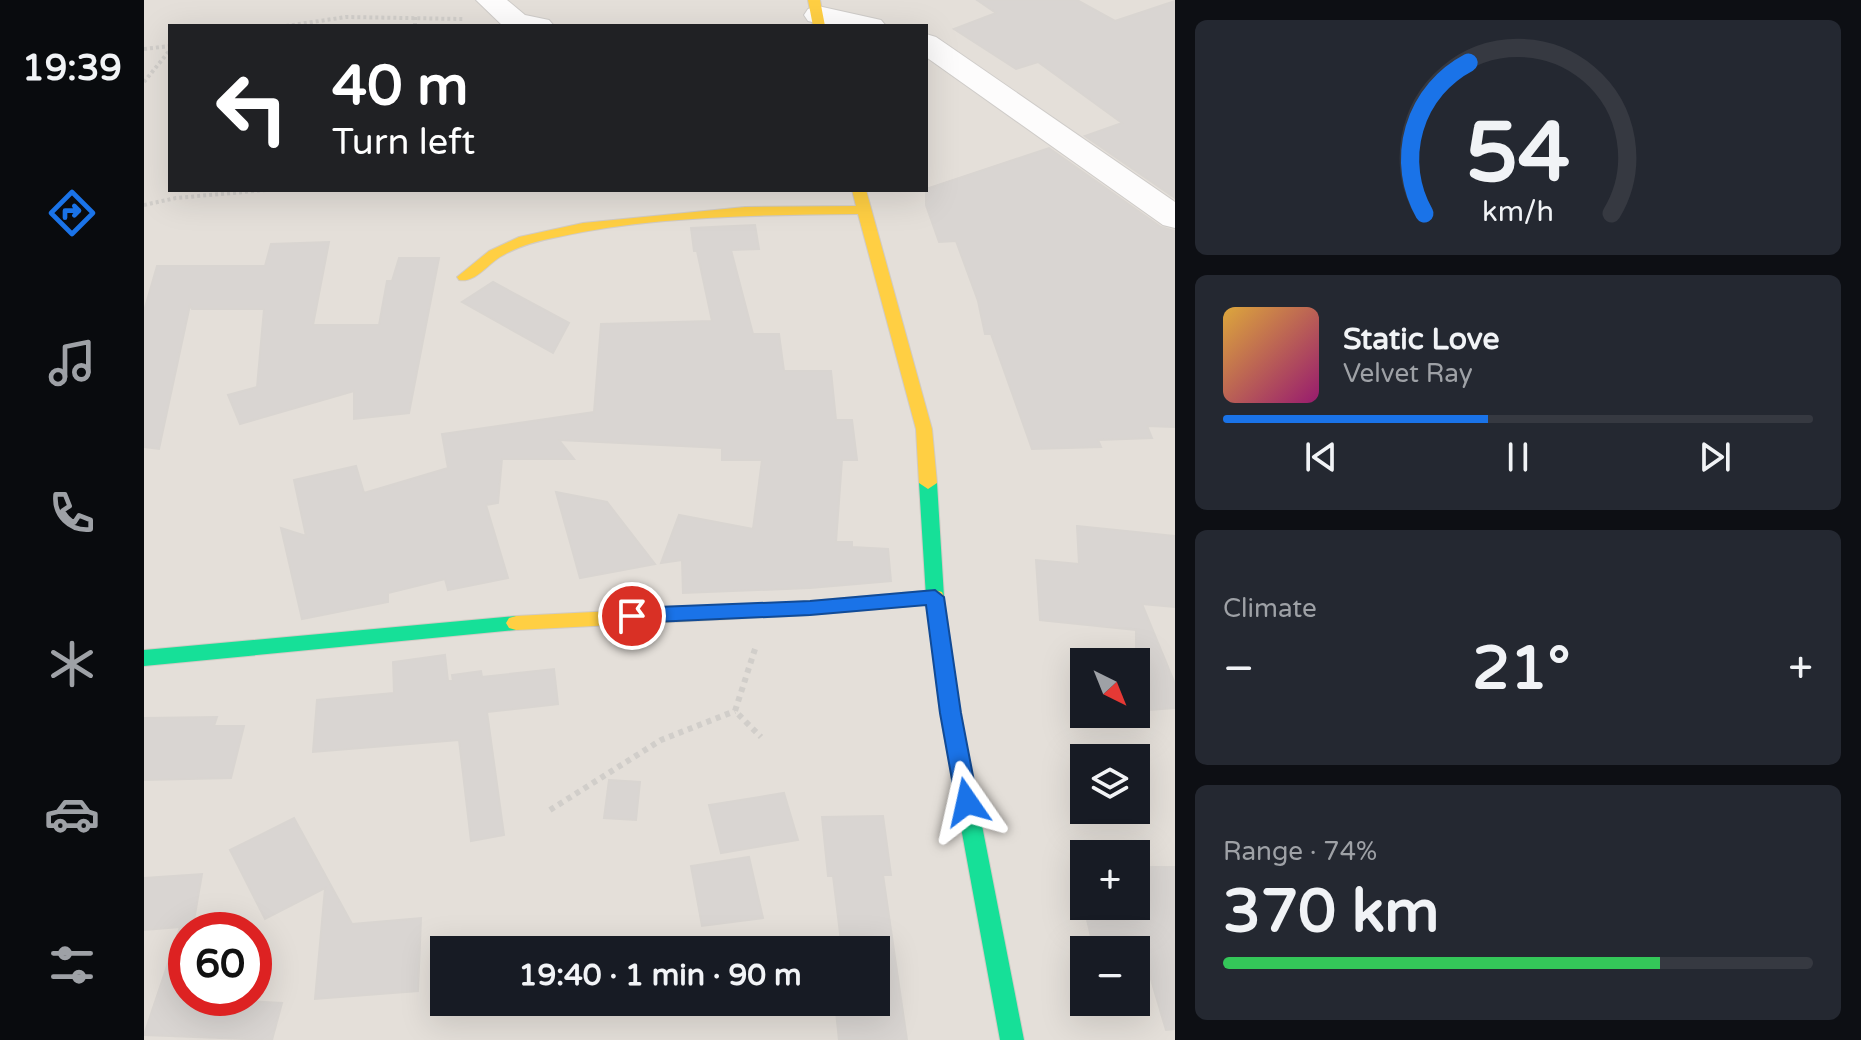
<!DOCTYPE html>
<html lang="en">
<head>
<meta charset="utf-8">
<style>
	:root { --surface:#171b24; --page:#242831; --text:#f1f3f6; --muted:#9ea1a6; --line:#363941; --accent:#1a73e8 }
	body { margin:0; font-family:"Varela Round",sans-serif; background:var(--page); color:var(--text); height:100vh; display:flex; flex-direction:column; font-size:30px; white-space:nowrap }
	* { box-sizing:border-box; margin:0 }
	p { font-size:26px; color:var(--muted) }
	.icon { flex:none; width:44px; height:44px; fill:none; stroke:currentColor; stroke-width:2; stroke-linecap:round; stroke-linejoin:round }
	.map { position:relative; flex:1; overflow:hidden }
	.sheet { display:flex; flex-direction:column; gap:20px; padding:20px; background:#0d0f14; width:686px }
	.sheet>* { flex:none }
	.hud { position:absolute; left:24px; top:24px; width:760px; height:168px; border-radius:0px; box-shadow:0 8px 32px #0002; background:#202124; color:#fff; overflow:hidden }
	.needle { width:52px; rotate:137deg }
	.buttons { position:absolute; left:926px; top:648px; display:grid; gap:16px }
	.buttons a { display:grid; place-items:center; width:80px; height:80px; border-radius:0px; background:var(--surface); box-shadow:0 8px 32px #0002; font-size:40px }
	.speed { position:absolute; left:24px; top:912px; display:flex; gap:16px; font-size:40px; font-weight:700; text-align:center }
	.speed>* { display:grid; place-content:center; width:104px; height:104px; border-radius:50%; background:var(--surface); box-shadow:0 8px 32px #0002; line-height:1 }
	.speed .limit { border:12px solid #d22; background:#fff; color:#111 }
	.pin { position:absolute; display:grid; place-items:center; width:68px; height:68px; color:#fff; margin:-34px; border:4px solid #fff; border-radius:50%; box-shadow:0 2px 8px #0007 }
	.me { position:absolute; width:88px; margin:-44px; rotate:349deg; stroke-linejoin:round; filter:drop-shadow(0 0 6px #0008) }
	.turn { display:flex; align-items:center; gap:28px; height:168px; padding:0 32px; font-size:36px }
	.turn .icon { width:104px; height:104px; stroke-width:2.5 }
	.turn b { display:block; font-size:56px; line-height:68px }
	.big { font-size:60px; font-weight:800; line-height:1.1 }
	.sheet .card { flex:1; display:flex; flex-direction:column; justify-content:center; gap:12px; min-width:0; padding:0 28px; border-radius:12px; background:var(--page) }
	.sheet .dial { align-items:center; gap:0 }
	.dial svg { height:208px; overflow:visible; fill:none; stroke:var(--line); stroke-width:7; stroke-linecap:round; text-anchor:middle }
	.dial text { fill:var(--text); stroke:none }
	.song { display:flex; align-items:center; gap:24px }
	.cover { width:96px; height:96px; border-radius:12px; background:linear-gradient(135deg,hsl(40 70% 55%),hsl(320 70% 35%)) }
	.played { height:8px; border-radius:4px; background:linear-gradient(90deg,var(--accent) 45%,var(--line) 45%) }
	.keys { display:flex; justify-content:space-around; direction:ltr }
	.heat { display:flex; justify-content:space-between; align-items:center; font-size:44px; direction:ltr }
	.charge { height:12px; border-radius:6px; background:linear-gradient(90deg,#34c759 74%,var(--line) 0) }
	.trip { position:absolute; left:286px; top:936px; width:460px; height:80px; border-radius:0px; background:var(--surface); box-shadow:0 8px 32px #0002; font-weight:800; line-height:80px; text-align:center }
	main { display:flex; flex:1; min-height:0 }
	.tab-bar { display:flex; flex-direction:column; width:144px; justify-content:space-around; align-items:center; background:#090b0e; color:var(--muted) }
	.tab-bar .icon { width:56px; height:56px }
	.tab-bar .selected { color:var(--accent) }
	.tab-bar b { font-size:36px; color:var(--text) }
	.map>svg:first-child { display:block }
</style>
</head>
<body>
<main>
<nav class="tab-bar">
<b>19:39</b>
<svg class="icon selected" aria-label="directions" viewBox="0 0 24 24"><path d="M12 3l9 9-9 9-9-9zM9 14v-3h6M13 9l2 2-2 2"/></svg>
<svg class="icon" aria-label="music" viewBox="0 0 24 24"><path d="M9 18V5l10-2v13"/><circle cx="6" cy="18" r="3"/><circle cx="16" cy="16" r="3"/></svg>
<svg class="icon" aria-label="phone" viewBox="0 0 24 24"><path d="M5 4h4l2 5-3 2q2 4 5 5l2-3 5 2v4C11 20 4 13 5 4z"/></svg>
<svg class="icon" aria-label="climate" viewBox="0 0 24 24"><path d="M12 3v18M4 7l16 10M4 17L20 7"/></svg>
<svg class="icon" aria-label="car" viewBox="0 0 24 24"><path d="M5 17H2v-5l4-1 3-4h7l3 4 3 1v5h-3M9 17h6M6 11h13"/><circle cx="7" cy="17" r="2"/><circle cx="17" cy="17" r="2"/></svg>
<svg class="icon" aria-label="filters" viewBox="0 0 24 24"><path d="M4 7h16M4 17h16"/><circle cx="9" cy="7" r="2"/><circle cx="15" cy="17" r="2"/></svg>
</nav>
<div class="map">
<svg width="1031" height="1040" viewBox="0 0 1031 1040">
	<rect width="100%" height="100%" fill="#f1eeeb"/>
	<path fill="#e4dfd9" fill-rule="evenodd" d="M0,0H1031V1040H0ZM26,26H782V190H26ZM940,662H992V714H940ZM940,758H992V810H940ZM940,854H992V906H940ZM42,930H110V998H42ZM300,950H732V1002H300ZM940,950H992V1002H940Z"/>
	<path fill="#d9d5d2" stroke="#d9d5d1" stroke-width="2" d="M833,0H933L971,21L1031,1V198L941,136L978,123L894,62L872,69L810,29L852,13Z
		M905,148L1017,227L1031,231V427L1003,426L1008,438L954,440L957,447L888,449L847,334H841L834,301L812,241L795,242L782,205V189Z
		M611,225L615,249L587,250L609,334H635L640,371H687L692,420H708L713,460H698L692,542H708V547L744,549L747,581L666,588L539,593L538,560L517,563L535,515L609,529L618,460H578V448L415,440L430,459H358L354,503L342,505L364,578L304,590L301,579L244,593V602L158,619L137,528L162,536L150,480L212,466L220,493L304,468L298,434L450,412L457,324L568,321L553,251H550L547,228Z
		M185,242L169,325H235L243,281H248L255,258H295L265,413L210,419V391L96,424L84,395L113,387L120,309H48L46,305L15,449L0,447V311L13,266H121L127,244Z
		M349,282L425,323L409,353L318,302Z
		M412,492L463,502L511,564L436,578Z
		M933,526L1031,536V607L998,604L1031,684V708L992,711V630L896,620L892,560L935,564Z
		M301,655L304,681H309L308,675L337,671L338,677L410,669L414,704L343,712L360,835L327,841L315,740L169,752L173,700L250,693L249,662Z
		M73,717L70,726H100L87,778L0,780V718Z
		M465,780L496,782L492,820L460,818Z
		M640,793L654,840L577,853L565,805Z
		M739,816L747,875H739L763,1040H695L691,1002H732V950H698L689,876H684L678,817Z
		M150,818L208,924L277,918L274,991L171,999L181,888L121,919L86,850Z
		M605,857L619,918L558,926L547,866Z
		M992,867H1031V1029L1022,1030L1003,966H992V950H950L941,911L992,910Z
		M58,874L49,926L42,927V998L138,1003L128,1040L0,1035L36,927L0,930V878Z"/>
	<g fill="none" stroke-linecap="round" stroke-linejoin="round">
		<g stroke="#cfccc9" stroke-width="2">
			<path id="street" d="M332,0H363L381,15L405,20L410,26H359Z
				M674,6L737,20L742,26H685L664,21L660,15L664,9Z
				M782,34L792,37L1031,202V228L1019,225L782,57Z"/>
		</g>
		<g stroke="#d1cbc4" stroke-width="2">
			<path id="fast" d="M784,477L793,483L800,597L816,713L880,1040H856L796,713L782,597L775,483Z
				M372,616L379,618L382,623L379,628L372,630L0,666V650Z"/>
		</g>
		<g stroke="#d1cbc4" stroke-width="2">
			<path id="slow" d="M664,0H676L681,26H669Z
				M708,190H722L788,429L793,483L784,489L775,483L772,429L714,214C617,215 509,216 414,237C393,241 374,246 356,257C343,265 331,283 315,280L313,277L345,251L375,237L439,223L601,207L712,206Z
				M791,590L798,592L800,597L798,602L791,604L666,615L372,630L365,628L362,623L365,618L372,616L666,601Z"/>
		</g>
		<path stroke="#d1ceca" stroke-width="4" stroke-dasharray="3 3" stroke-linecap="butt" d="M271,17V26
			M142,26L202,17L319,19
			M0,49L26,46
			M0,82L26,50
			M0,205L32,198L122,190"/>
		<path stroke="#d1ceca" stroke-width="6" stroke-dasharray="5 5" stroke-linecap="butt" d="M611,649L591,711L617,737
			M406,810L517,740L591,711"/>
		<use href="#street" fill="#fdfcfc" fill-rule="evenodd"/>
		<use href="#fast" fill="#16e098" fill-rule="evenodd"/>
		<use href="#slow" fill="#ffcf43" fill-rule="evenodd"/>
	</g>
	<path fill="#1a73e8" stroke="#114b97" stroke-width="2" d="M791,590L800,597L817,713L834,802L831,808L823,811L815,808L812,802L796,713L782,605L666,615L488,623L481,621L479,616L481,610L488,608L666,601Z"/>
</svg>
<div class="buttons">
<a><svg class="needle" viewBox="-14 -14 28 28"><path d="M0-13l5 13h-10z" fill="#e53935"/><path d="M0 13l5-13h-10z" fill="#9ea1a6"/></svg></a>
<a><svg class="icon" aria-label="layers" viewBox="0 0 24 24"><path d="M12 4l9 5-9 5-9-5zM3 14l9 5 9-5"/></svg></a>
<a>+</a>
<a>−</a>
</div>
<div class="speed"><div class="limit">60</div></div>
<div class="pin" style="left:488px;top:616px;background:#d93025"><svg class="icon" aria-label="arrive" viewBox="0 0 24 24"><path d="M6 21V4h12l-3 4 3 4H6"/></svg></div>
<svg class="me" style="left:823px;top:802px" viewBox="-20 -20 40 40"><path d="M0-17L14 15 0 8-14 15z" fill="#1a73e8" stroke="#fff" stroke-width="4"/></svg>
<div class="trip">19:40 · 1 min · 90 m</div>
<div class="hud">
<div class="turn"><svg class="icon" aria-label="left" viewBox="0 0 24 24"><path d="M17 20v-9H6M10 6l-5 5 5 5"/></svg><div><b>40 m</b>Turn left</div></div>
</div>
</div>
<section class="sheet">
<div class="card dial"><svg viewBox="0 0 100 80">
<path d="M14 69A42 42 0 1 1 86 69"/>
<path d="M14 69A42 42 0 0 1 31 11" stroke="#1a73e8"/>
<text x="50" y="56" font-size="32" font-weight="700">54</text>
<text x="50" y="72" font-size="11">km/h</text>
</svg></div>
<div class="card">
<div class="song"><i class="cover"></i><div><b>Static Love</b><p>Velvet Ray</p></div></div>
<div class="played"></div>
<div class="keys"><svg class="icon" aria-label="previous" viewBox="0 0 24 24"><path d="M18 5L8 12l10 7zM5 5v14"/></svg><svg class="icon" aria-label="pause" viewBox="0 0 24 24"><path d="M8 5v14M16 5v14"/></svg><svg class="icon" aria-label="next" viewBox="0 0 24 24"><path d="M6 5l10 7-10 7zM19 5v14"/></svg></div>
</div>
<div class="card"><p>Climate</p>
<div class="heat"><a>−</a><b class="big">21°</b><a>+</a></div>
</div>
<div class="card"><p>Range · 74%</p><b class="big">370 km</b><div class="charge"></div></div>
</section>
</main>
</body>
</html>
